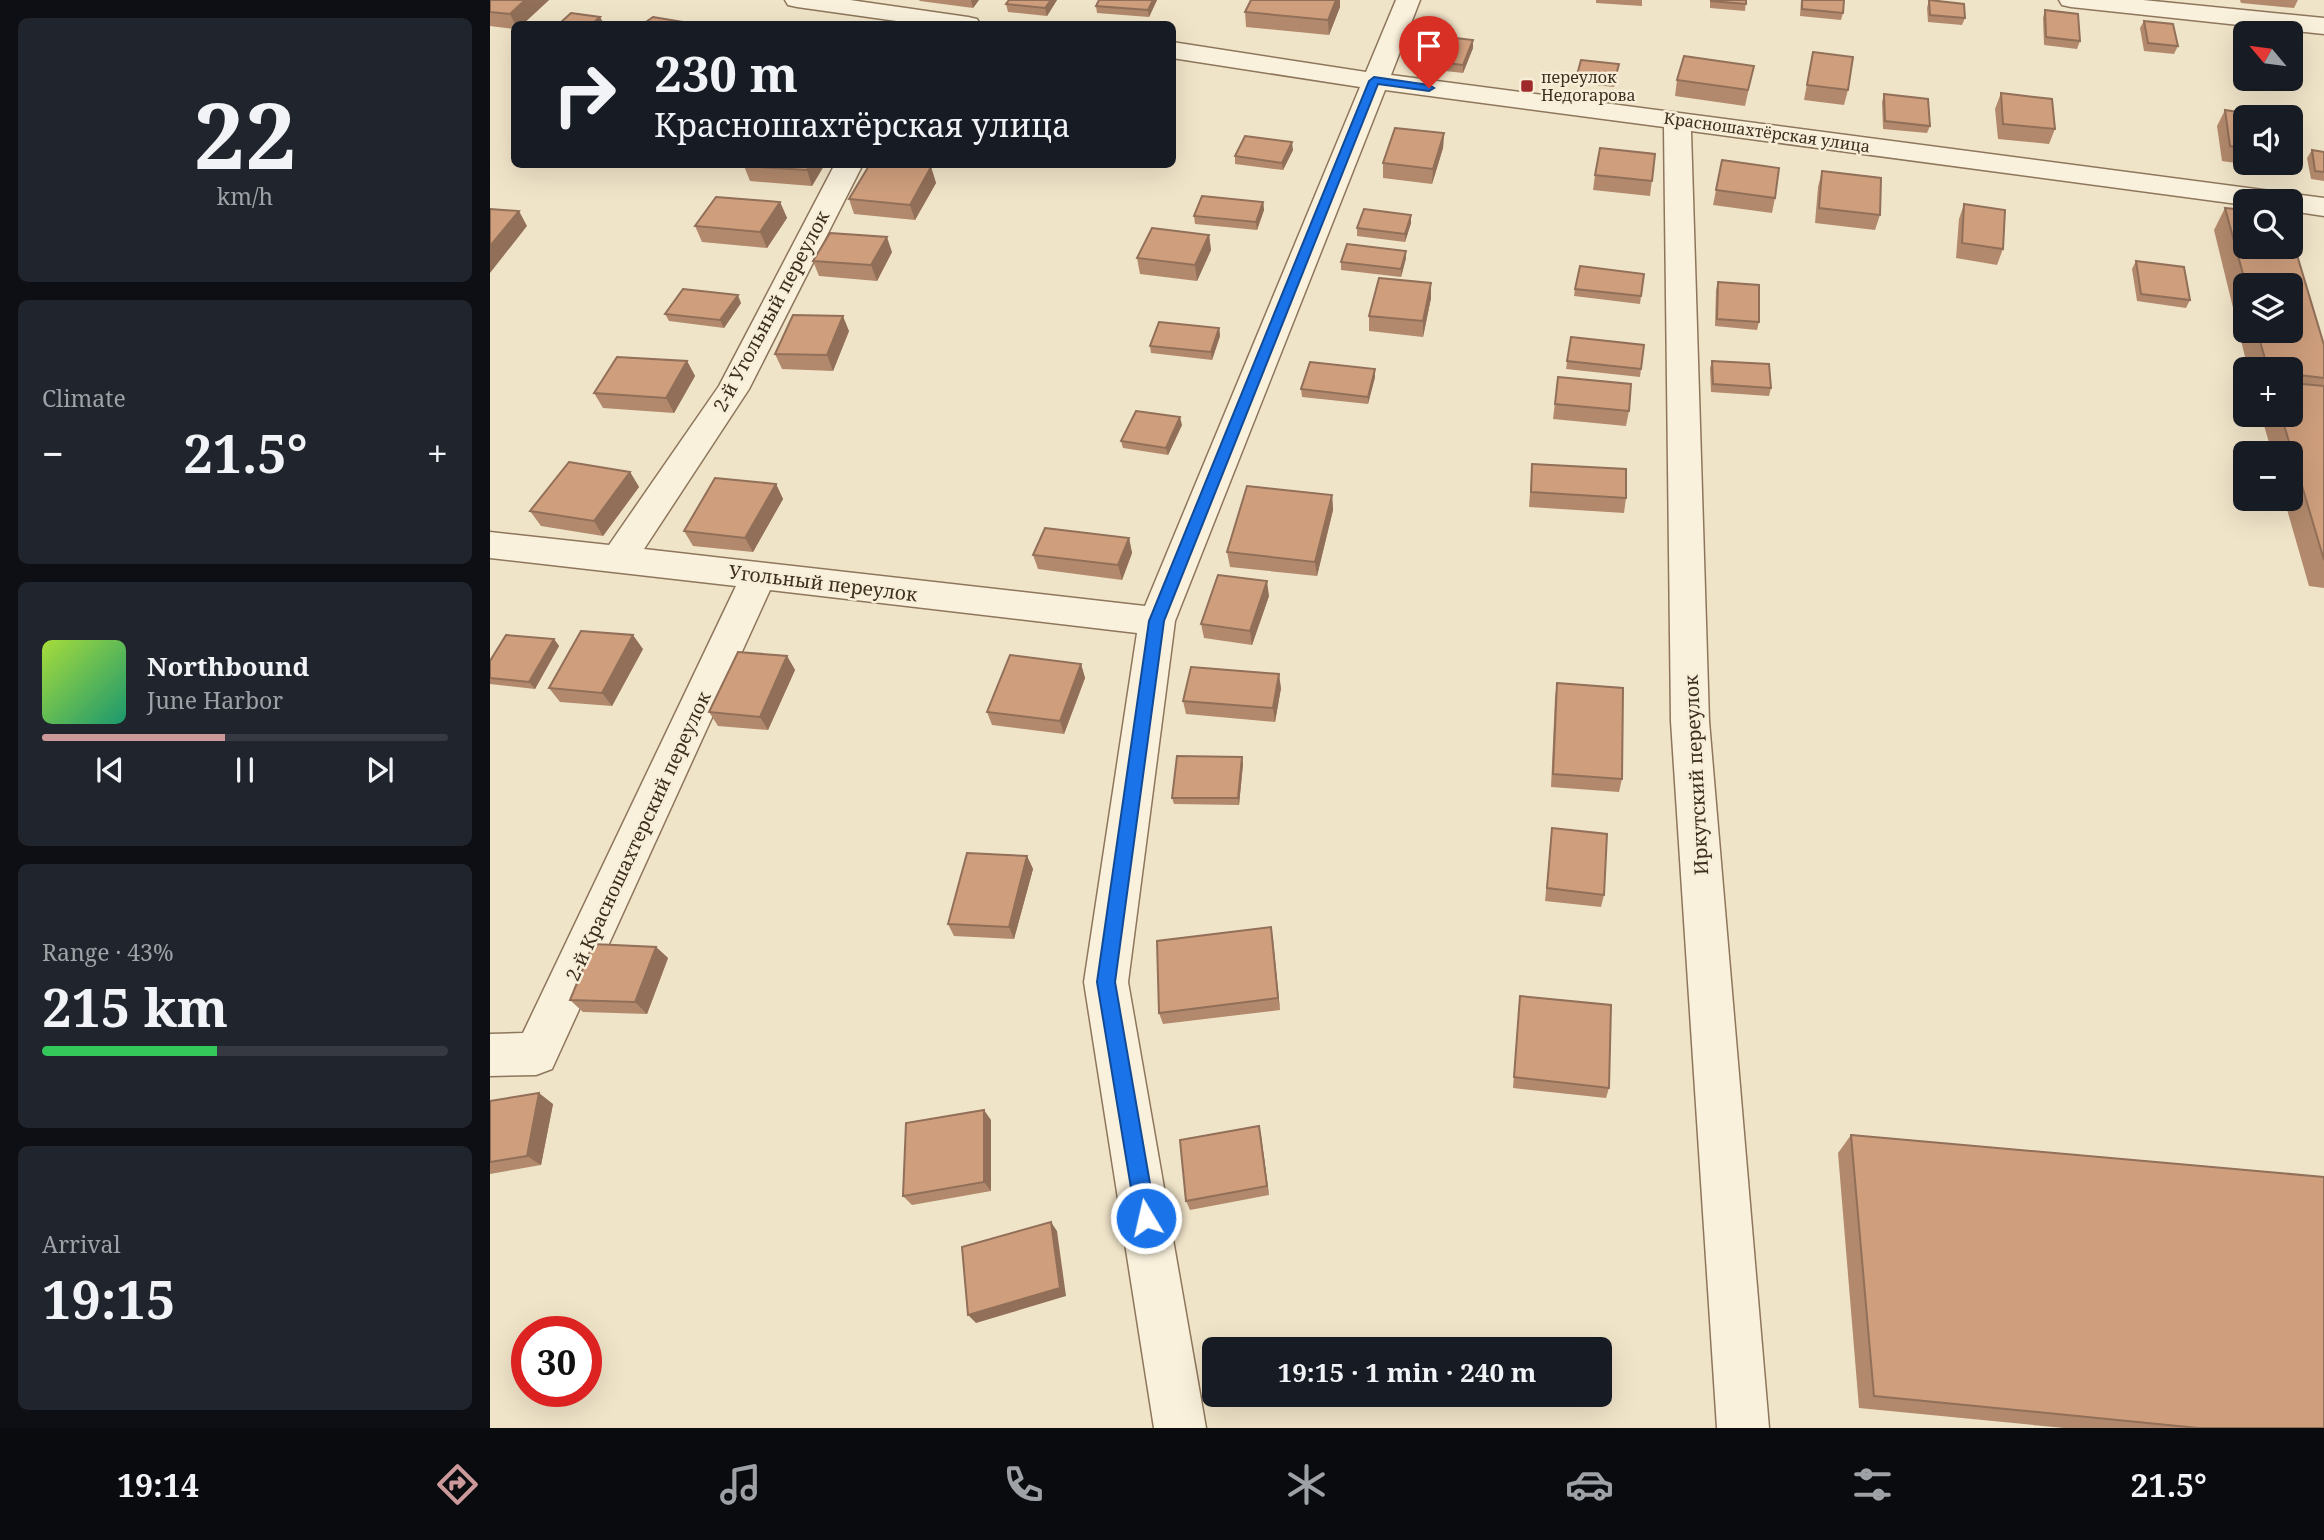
<!DOCTYPE html>
<html lang="en">
<head>
<meta charset="utf-8">
<style>
	:root { --surface:#171b24; --page:#20242c; --text:#f1f3f6; --muted:#9ea1a6; --line:#363941; --accent:#cc999b }
	body { margin:0; font-family:"Noto Serif",serif; background:var(--page); color:var(--text); height:100vh; display:flex; flex-direction:column; font-size:26px; white-space:nowrap }
	* { box-sizing:border-box; margin:0 }
	p { font-size:23px; color:var(--muted) }
	.icon { flex:none; width:38px; height:38px; fill:none; stroke:currentColor; stroke-width:2; stroke-linecap:round; stroke-linejoin:round }
	.map { position:relative; flex:1; overflow:hidden }
	.details { display:flex; flex-direction:column; gap:18px; padding:18px; background:#0d0f14; width:490px }
	.details>* { flex:none }
	.hud { position:absolute; left:21px; top:21px; width:665px; height:147px; border-radius:10px; box-shadow:0 7px 28px #0002; background:#171b24; color:var(--text); overflow:hidden }
	.needle { width:46px; rotate:299deg }
	.fabs { position:absolute; left:1743px; top:21px; display:grid; gap:14px }
	.fabs a { display:grid; place-items:center; width:70px; height:70px; border-radius:10px; background:var(--surface); box-shadow:0 7px 28px #0002; font-size:35px }
	.speed { position:absolute; left:21px; top:1316px; display:flex; gap:14px; font-size:35px; font-weight:700; text-align:center }
	.speed>* { display:grid; place-content:center; width:91px; height:91px; border-radius:50%; background:var(--surface); box-shadow:0 7px 28px #0002; line-height:1 }
	.speed .limit { border:10px solid #d22; background:#fff; color:#111 }
	.pin { position:absolute; display:grid; place-items:center; width:60px; height:60px; color:#fff; margin:-72px -30px; border-radius:50% 50% 50% 0; rotate:-45deg; box-shadow:0 0 7px #0007 }
	.pin .icon { rotate:45deg }
	.me { position:absolute; width:77px; margin:-38px; rotate:351deg; stroke-linejoin:round; filter:drop-shadow(0 0 5px #0008) }
	.turn { display:flex; align-items:center; gap:24px; height:147px; padding:0 28px; font-size:32px }
	.turn .icon { width:91px; height:91px; stroke-width:2.5 }
	.turn b { display:block; font-size:49px; line-height:60px }
	.big { font-size:52px; font-weight:700; line-height:1.1 }
	.details .tile { flex:1; display:flex; flex-direction:column; justify-content:center; gap:10px; min-width:0; padding:0 24px; border-radius:10px; background:var(--page) }
	.details .dial { align-items:center; gap:0 }
	.dial b { font-size:91px; line-height:1 }
	.song { display:flex; align-items:center; gap:21px }
	.cover { width:84px; height:84px; border-radius:10px; background:linear-gradient(135deg,hsl(80 70% 55%),hsl(160 70% 35%)) }
	.played { height:7px; border-radius:4px; background:linear-gradient(90deg,var(--accent) 45%,var(--line) 45%) }
	.keys { display:flex; justify-content:space-around; direction:ltr }
	.heat { display:flex; justify-content:space-between; align-items:center; font-size:38px; direction:ltr }
	.charge { height:10px; border-radius:5px; background:linear-gradient(90deg,#34c759 43%,var(--line) 0) }
	.trip { position:absolute; left:712px; top:1337px; width:410px; height:70px; border-radius:10px; background:var(--surface); box-shadow:0 7px 28px #0002; font-weight:700; line-height:70px; text-align:center }
	.dock { display:flex; height:112px; justify-content:space-around; align-items:center; background:#090b0e; color:var(--muted) }
	.dock .icon { width:49px; height:49px }
	.dock .active { color:var(--accent) }
	.dock b { font-size:32px; color:var(--text) }
	main { display:flex; flex:1; min-height:0 }
	.map>svg:first-child { display:block }
</style>
</head>
<body>
<main>
<section class="details">
<div class="tile dial"><b>22</b><p>km/h</p></div>
<div class="tile"><p>Climate</p>
<div class="heat"><a>−</a><b class="big">21.5°</b><a>+</a></div>
</div>
<div class="tile">
<div class="song"><i class="cover"></i><div><b>Northbound</b><p>June Harbor</p></div></div>
<div class="played"></div>
<div class="keys"><svg class="icon" aria-label="previous" viewBox="0 0 24 24"><path d="M18 5L8 12l10 7zM5 5v14"/></svg><svg class="icon" aria-label="pause" viewBox="0 0 24 24"><path d="M8 5v14M16 5v14"/></svg><svg class="icon" aria-label="next" viewBox="0 0 24 24"><path d="M6 5l10 7-10 7zM19 5v14"/></svg></div>
</div>
<div class="tile"><p>Range · 43%</p><b class="big">215 km</b><div class="charge"></div></div>
<div class="tile"><p>Arrival</p><b class="big">19:15</b></div>
</section>
<div class="map">
<svg width="1834" height="1428" viewBox="0 0 1834 1428">
	<rect width="100%" height="100%" fill="#f0e4c8"/>
	<g fill="none" stroke-linecap="round" stroke-linejoin="round">
		<g stroke="#8d765c" stroke-width="3">
			<path id="minor" d="M295,0H360L478,17L487,19L490,24H428L307,7L298,5Z
				M906,0H930L901,75L1834,198V216L1801,211V201H1755V205L1201,131L1219,721L1279,1428H1227L1181,721L1174,127L895,90L685,621L638,982L716,1428H664L594,982L647,633L280,590L62,1069L46,1075L0,1076V1034L33,1033L246,586L0,558V532L119,545L229,386L345,164H373L259,389L154,549L655,606L870,87L682,58V42L876,72Z
				M1569,0H1653L1834,18V34L1581,7L1572,5Z"/>
		</g>
		<use href="#minor" fill="#faf1dc" fill-rule="evenodd"/>
	</g>
	<path fill="#b2896c" fill-rule="evenodd" d="M0,0H59L33,24H24V29L0,26Z
		M429,0H489L483,8L430,1Z
		M567,0L557,16L518,12L516,4Z
		M609,0H667L659,17L607,13L606,6Z
		M761,0H850V7L839,35L756,27L755,12Z
		M1106,0H1152V6L1106,3Z
		M1220,0H1256L1255,11L1220,8Z
		M1311,0H1354L1353,13L1351,20L1310,16Z
		M1439,0L1475,18L1472,25L1438,22L1437,8Z
		M1750,0H1808L1804,8L1751,3Z
		M1555,10L1590,41L1587,49L1554,45L1553,18Z
		M1654,21L1688,46L1684,54L1654,51L1650,28Z
		M983,40V48L973,73L929,68V60Z
		M1323,52L1358,90L1354,105L1314,100Z
		M1264,66L1255,106L1185,96L1187,80Z
		M1128,72L1124,87L1086,83L1087,75Z
		M1511,93L1565,129L1559,144L1508,139L1505,109Z
		M1394,94L1440,126L1437,133L1393,129L1392,102Z
		M1735,110L1755,117V163H1782L1779,168L1732,161L1727,126Z
		M954,133L953,148L942,184L893,178V163Z
		M803,150L793,170L745,164V156Z
		M1822,150L1834,152V181L1821,179L1817,158Z
		M1165,154L1160,196L1103,190L1105,175Z
		M1232,160L1285,198L1282,213L1223,205Z
		M335,164L322,186L260,181L254,166Z
		M441,167L446,183L425,220L364,214L359,199Z
		M1332,171L1390,215L1385,230L1325,223L1328,187Z
		M290,202L297,218L277,248L212,242L205,226Z
		M773,202L774,210L767,230L705,224L704,216Z
		M1474,204L1513,249L1507,265L1466,258L1469,219Z
		M1735,208L1834,345V588L1819,586L1794,499H1801V453H1782L1771,415H1801V369H1758L1724,230ZM1755,285L1801,331H1755Z
		M921,223L915,242L867,236V228Z
		M719,235L721,250L707,281L650,274L647,258Z
		M402,252L387,281L329,276L323,261Z
		M916,258L911,277L851,270V262Z
		M1646,261L1700,300L1696,308L1647,301L1642,269Z
		M1154,274L1150,304L1084,296L1085,289Z
		M1228,282L1269,322L1267,330L1225,326L1226,290Z
		M941,298L933,337L879,331V316Z
		M251,303L234,328L179,321L175,314Z
		M729,328L730,336L722,360L661,353L660,346Z
		M359,331L343,371L292,369L285,354Z
		M1081,337L1151,369L1150,377L1076,369Z
		M197,361L205,376L184,413L113,408L104,393Z
		M1222,361L1281,388L1279,396L1221,392L1220,368Z
		M885,369V377L878,404L812,397L811,389Z
		M1068,377L1139,411L1136,426L1063,419Z
		M692,425L678,455L633,448L631,441Z
		M1042,464L1136,498L1134,513L1039,507Z
		M140,472L149,487L113,536L51,526L40,511Z
		M286,484L293,499L263,552L203,546L194,531Z
		M842,495L843,510L827,576L740,567L737,552Z
		M639,538L642,553L632,580L548,569L543,555Z
		M779,596L762,645L714,638L711,624Z
		M64,639L69,646L45,689L0,684V661Z
		M153,649L122,706L70,702L59,688Z
		M297,656L305,670L278,730L228,726L219,712Z
		M591,664L595,678L574,734L502,725L497,712Z
		M1067,683L1132,779L1129,792L1061,787L1065,697Z
		M791,688L785,722L696,714L693,701Z
		M753,764L749,805L684,804L682,798Z
		M1062,828L1114,895L1111,907L1055,901Z
		M537,856L543,869L524,939L464,936L458,924Z
		M781,927L790,1010L673,1024L669,1013Z
		M166,947L178,958L157,1014L93,1012L80,1000Z
		M1030,996L1119,1088L1116,1098L1023,1088Z
		M0,1101L63,1104L51,1165L0,1174Z
		M501,1120V1191L422,1205L413,1196Z
		M1361,1135L1834,1428H1574L1369,1408L1348,1153Z
		M771,1136L779,1195L700,1210L696,1201Z"/>
	<path fill="#916f58" d="M35,0H59L33,24H25L20,14Z
		M481,0H489L483,8Z
		M561,0H567L557,16L555,8Z
		M663,0H667L659,17L658,10Z
		M846,0H850V7L839,35L838,20Z
		M110,17L114,24H102Z
		M983,40V48L973,73V65Z
		M954,133L953,148L942,184L943,169Z
		M802,142L803,150L793,170L792,163Z
		M320,164H335L322,186L317,170Z
		M441,167L446,183L425,220L420,205Z
		M290,202L297,218L277,248L270,232Z
		M773,202L774,210L767,230L766,222Z
		M29,211L37,226L0,273V246Z
		M921,215V223L915,242V234Z
		M719,235L721,250L707,281L705,265Z
		M397,237L402,252L387,281L381,265Z
		M916,251V258L911,277V269Z
		M941,283V298L933,337V321Z
		M248,295L251,303L234,328L230,320Z
		M353,316L359,331L343,371L337,355Z
		M729,328L730,336L722,360L721,352Z
		M197,361L205,376L184,413L176,398Z
		M885,369V377L878,404V397Z
		M690,417L692,425L678,455L676,448Z
		M140,472L149,487L113,536L104,521Z
		M286,484L293,499L263,552L255,538Z
		M842,495L843,510L827,576L825,562Z
		M639,538L642,553L632,580L628,565Z
		M777,581L779,596L762,645L760,631Z
		M143,635L153,649L122,706L112,693Z
		M64,639L69,646L45,689L39,682Z
		M297,656L305,670L278,730L270,717Z
		M591,664L595,678L574,734L570,721Z
		M789,674L791,688L785,722L783,708Z
		M752,757L753,764L749,805L748,798Z
		M537,856L543,869L524,939L519,927Z
		M781,927L783,939L790,1010L788,998Z
		M166,947L178,958L157,1014L145,1002Z
		M49,1093L63,1104L51,1165L37,1156Z
		M494,1110L501,1120V1191L494,1182Z
		M769,1126L771,1136L779,1195L777,1186Z
		M561,1222L567,1231L576,1296L486,1323L478,1315Z"/>
	<path fill="#cf9f7d" stroke="#916f58" stroke-width="2" d="M0,0H35L20,14L0,12Z
		M519,0H561L555,8L516,4Z
		M609,0H663L658,10L606,6Z
		M761,0H846L838,20L755,12Z
		M1221,0H1256V4L1221,1Z
		M1312,0H1354L1353,13L1312,9Z
		M1439,0L1474,4L1475,18L1440,15Z
		M1555,10L1588,14L1590,41L1556,37Z
		M81,13L110,17L102,24H69Z
		M163,17L205,24H153Z
		M1654,21L1683,24L1688,46L1658,43Z
		M1764,30L1795,33H1765Z
		M940,35L983,40L973,65L929,60Z
		M1323,52L1363,57L1358,90L1317,85Z
		M1194,56L1264,66L1258,90L1187,80Z
		M1091,60L1129,64L1125,79L1087,75Z
		M1511,93L1562,99L1565,129L1513,124Z
		M1394,94L1438,99L1440,126L1395,121Z
		M1735,110L1781,117H1755V148L1740,146Z
		M905,128L954,133L943,169L893,163Z
		M755,136L802,142L792,163L745,156Z
		M1110,148L1165,154L1162,181L1105,175Z
		M1822,150L1834,152V172L1825,171Z
		M1232,160L1289,168L1285,198L1226,190Z
		M255,164H320L317,170L254,166Z
		M380,164H407L441,167L420,205L359,199Z
		M1332,171L1391,178L1390,215L1329,208Z
		M712,196L773,202L766,222L704,216Z
		M226,197L290,202L270,232L205,226Z
		M1474,204L1515,210L1513,249L1472,243Z
		M1735,208L1755,210V247H1801V235L1834,345V378L1801,374V369H1778L1767,331H1801V285H1756Z
		M0,209L29,211L0,246Z
		M874,209L921,215L915,234L867,228Z
		M662,228L719,235L705,265L647,258Z
		M340,233L397,237L381,265L323,261Z
		M857,244L916,251L911,269L851,262Z
		M1646,261L1694,267L1700,300L1651,294Z
		M1090,266L1154,274L1151,296L1085,289Z
		M889,278L941,283L933,321L879,316Z
		M1228,282L1269,285V322L1227,319Z
		M193,289L248,295L230,320L175,314Z
		M303,315L353,316L337,355L285,354Z
		M669,322L729,328L721,352L660,346Z
		M1081,337L1154,345L1151,369L1077,361Z
		M127,357L197,361L176,398L104,393Z
		M1222,361L1279,364L1281,388L1223,384Z
		M820,362L885,369L878,397L811,389Z
		M1068,377L1141,384L1139,411L1065,404Z
		M1801,383L1834,386V560L1791,415H1801Z
		M646,411L690,417L676,448L631,441Z
		M79,462L140,472L104,521L40,511Z
		M1042,464L1136,469V498L1041,492Z
		M225,478L286,484L255,538L194,531Z
		M757,486L842,495L825,562L737,552Z
		M555,528L639,538L628,565L543,555Z
		M728,575L777,581L760,631L711,624Z
		M91,631L143,635L112,693L59,688Z
		M16,635L64,639L39,682L0,678V661Z
		M248,652L297,656L270,717L219,712Z
		M520,655L591,664L570,721L497,712Z
		M701,667L789,674L783,708L693,701Z
		M1067,683L1133,688L1132,779L1063,774Z
		M687,756L752,757L748,798H682Z
		M1062,828L1117,834L1114,895L1057,888Z
		M477,853L537,856L519,927L458,924Z
		M781,927L788,998L669,1013L667,941Z
		M103,944L166,947L145,1002L80,1000Z
		M1030,996L1121,1005L1119,1088L1024,1077Z
		M49,1093L37,1156L0,1162V1101Z
		M494,1110V1182L413,1196L416,1123Z
		M769,1126L777,1186L696,1201L690,1140Z
		M1361,1135L1834,1177V1428H1708L1384,1396Z
		M561,1222L570,1288L478,1315L472,1247Z"/>
	<path fill="#1a73e8" stroke="#114b97" stroke-width="2" d="M884,77L939,85L944,88L939,91L888,84L674,621L625,982L666,1218L663,1225L656,1228L648,1225L646,1218L607,982L659,621L879,81Z"/>
	<rect fill="#9e2a2b" stroke="#f7eed8" stroke-width="2.5" x="1030" y="79" width="14" height="14" rx="3.5"/>
	<g text-anchor="middle" dominant-baseline="central" stroke-width="5" stroke-linejoin="round" paint-order="stroke">
		<g font-size="16" fill="#3d2e20" stroke="#f7eed8" text-anchor="start">
			<text x="1051" y="77">переулок<tspan x="1051" dy="18">Недогарова</tspan></text>
		</g>
		<g font-size="16" fill="#3d2e20" stroke="#f7eed8">
			<text transform="translate(1277 132) rotate(8)">Красношахтёрская улица</text>
		</g>
		<g font-size="19" fill="#3d2e20" stroke="#f7eed8">
			<text transform="translate(281 311) rotate(-62)">2-й Угольный переулок</text>
			<text transform="translate(333 583) rotate(7)">Угольный переулок</text>
			<text transform="translate(1206 775) rotate(-93)">Иркутский переулок</text>
			<text transform="translate(148 836) rotate(-65)">2-й Красношахтерский переулок</text>
		</g>
	</g>
</svg>
<div class="fabs">
<a><svg class="needle" viewBox="-14 -14 28 28"><path d="M0-13l5 13h-10z" fill="#e53935"/><path d="M0 13l5-13h-10z" fill="#9ea1a6"/></svg></a>
<a><svg class="icon" aria-label="sound" viewBox="0 0 24 24"><path d="M4 9h4l5-4v14l-5-4H4zM17 9q2 3 0 6"/></svg></a>
<a><svg class="icon" aria-label="search" viewBox="0 0 24 24"><circle cx="10" cy="10" r="6"/><path d="M15 15l6 6"/></svg></a>
<a><svg class="icon" aria-label="layers" viewBox="0 0 24 24"><path d="M12 4l9 5-9 5-9-5zM3 14l9 5 9-5"/></svg></a>
<a>+</a>
<a>−</a>
</div>
<div class="speed"><div class="limit">30</div></div>
<div class="pin" style="left:939px;top:88px;background:#d93025"><svg class="icon" aria-label="arrive" viewBox="0 0 24 24"><path d="M6 21V4h12l-3 4 3 4H6"/></svg></div>
<svg class="me" style="left:656px;top:1218px" viewBox="-20 -20 40 40"><circle r="17" fill="#1a73e8" stroke="#fff" stroke-width="3"/><path d="M0-11L8 9 0 5-8 9z" fill="#fff"/></svg>
<div class="trip">19:15 · 1 min · 240 m</div>
<div class="hud">
<div class="turn"><svg class="icon" aria-label="right" viewBox="0 0 24 24"><path d="M7 20v-9h11M14 6l5 5-5 5"/></svg><div><b>230 m</b>Красношахтёрская улица</div></div>
</div>
</div>
</main>
<nav class="dock">
<b>19:14</b>
<svg class="icon active" aria-label="directions" viewBox="0 0 24 24"><path d="M12 3l9 9-9 9-9-9zM9 14v-3h6M13 9l2 2-2 2"/></svg>
<svg class="icon" aria-label="music" viewBox="0 0 24 24"><path d="M9 18V5l10-2v13"/><circle cx="6" cy="18" r="3"/><circle cx="16" cy="16" r="3"/></svg>
<svg class="icon" aria-label="phone" viewBox="0 0 24 24"><path d="M5 4h4l2 5-3 2q2 4 5 5l2-3 5 2v4C11 20 4 13 5 4z"/></svg>
<svg class="icon" aria-label="climate" viewBox="0 0 24 24"><path d="M12 3v18M4 7l16 10M4 17L20 7"/></svg>
<svg class="icon" aria-label="car" viewBox="0 0 24 24"><path d="M5 17H2v-5l4-1 3-4h7l3 4 3 1v5h-3M9 17h6M6 11h13"/><circle cx="7" cy="17" r="2"/><circle cx="17" cy="17" r="2"/></svg>
<svg class="icon" aria-label="filters" viewBox="0 0 24 24"><path d="M4 7h16M4 17h16"/><circle cx="9" cy="7" r="2"/><circle cx="15" cy="17" r="2"/></svg>
<b>21.5°</b>
</nav>
</body>
</html>
